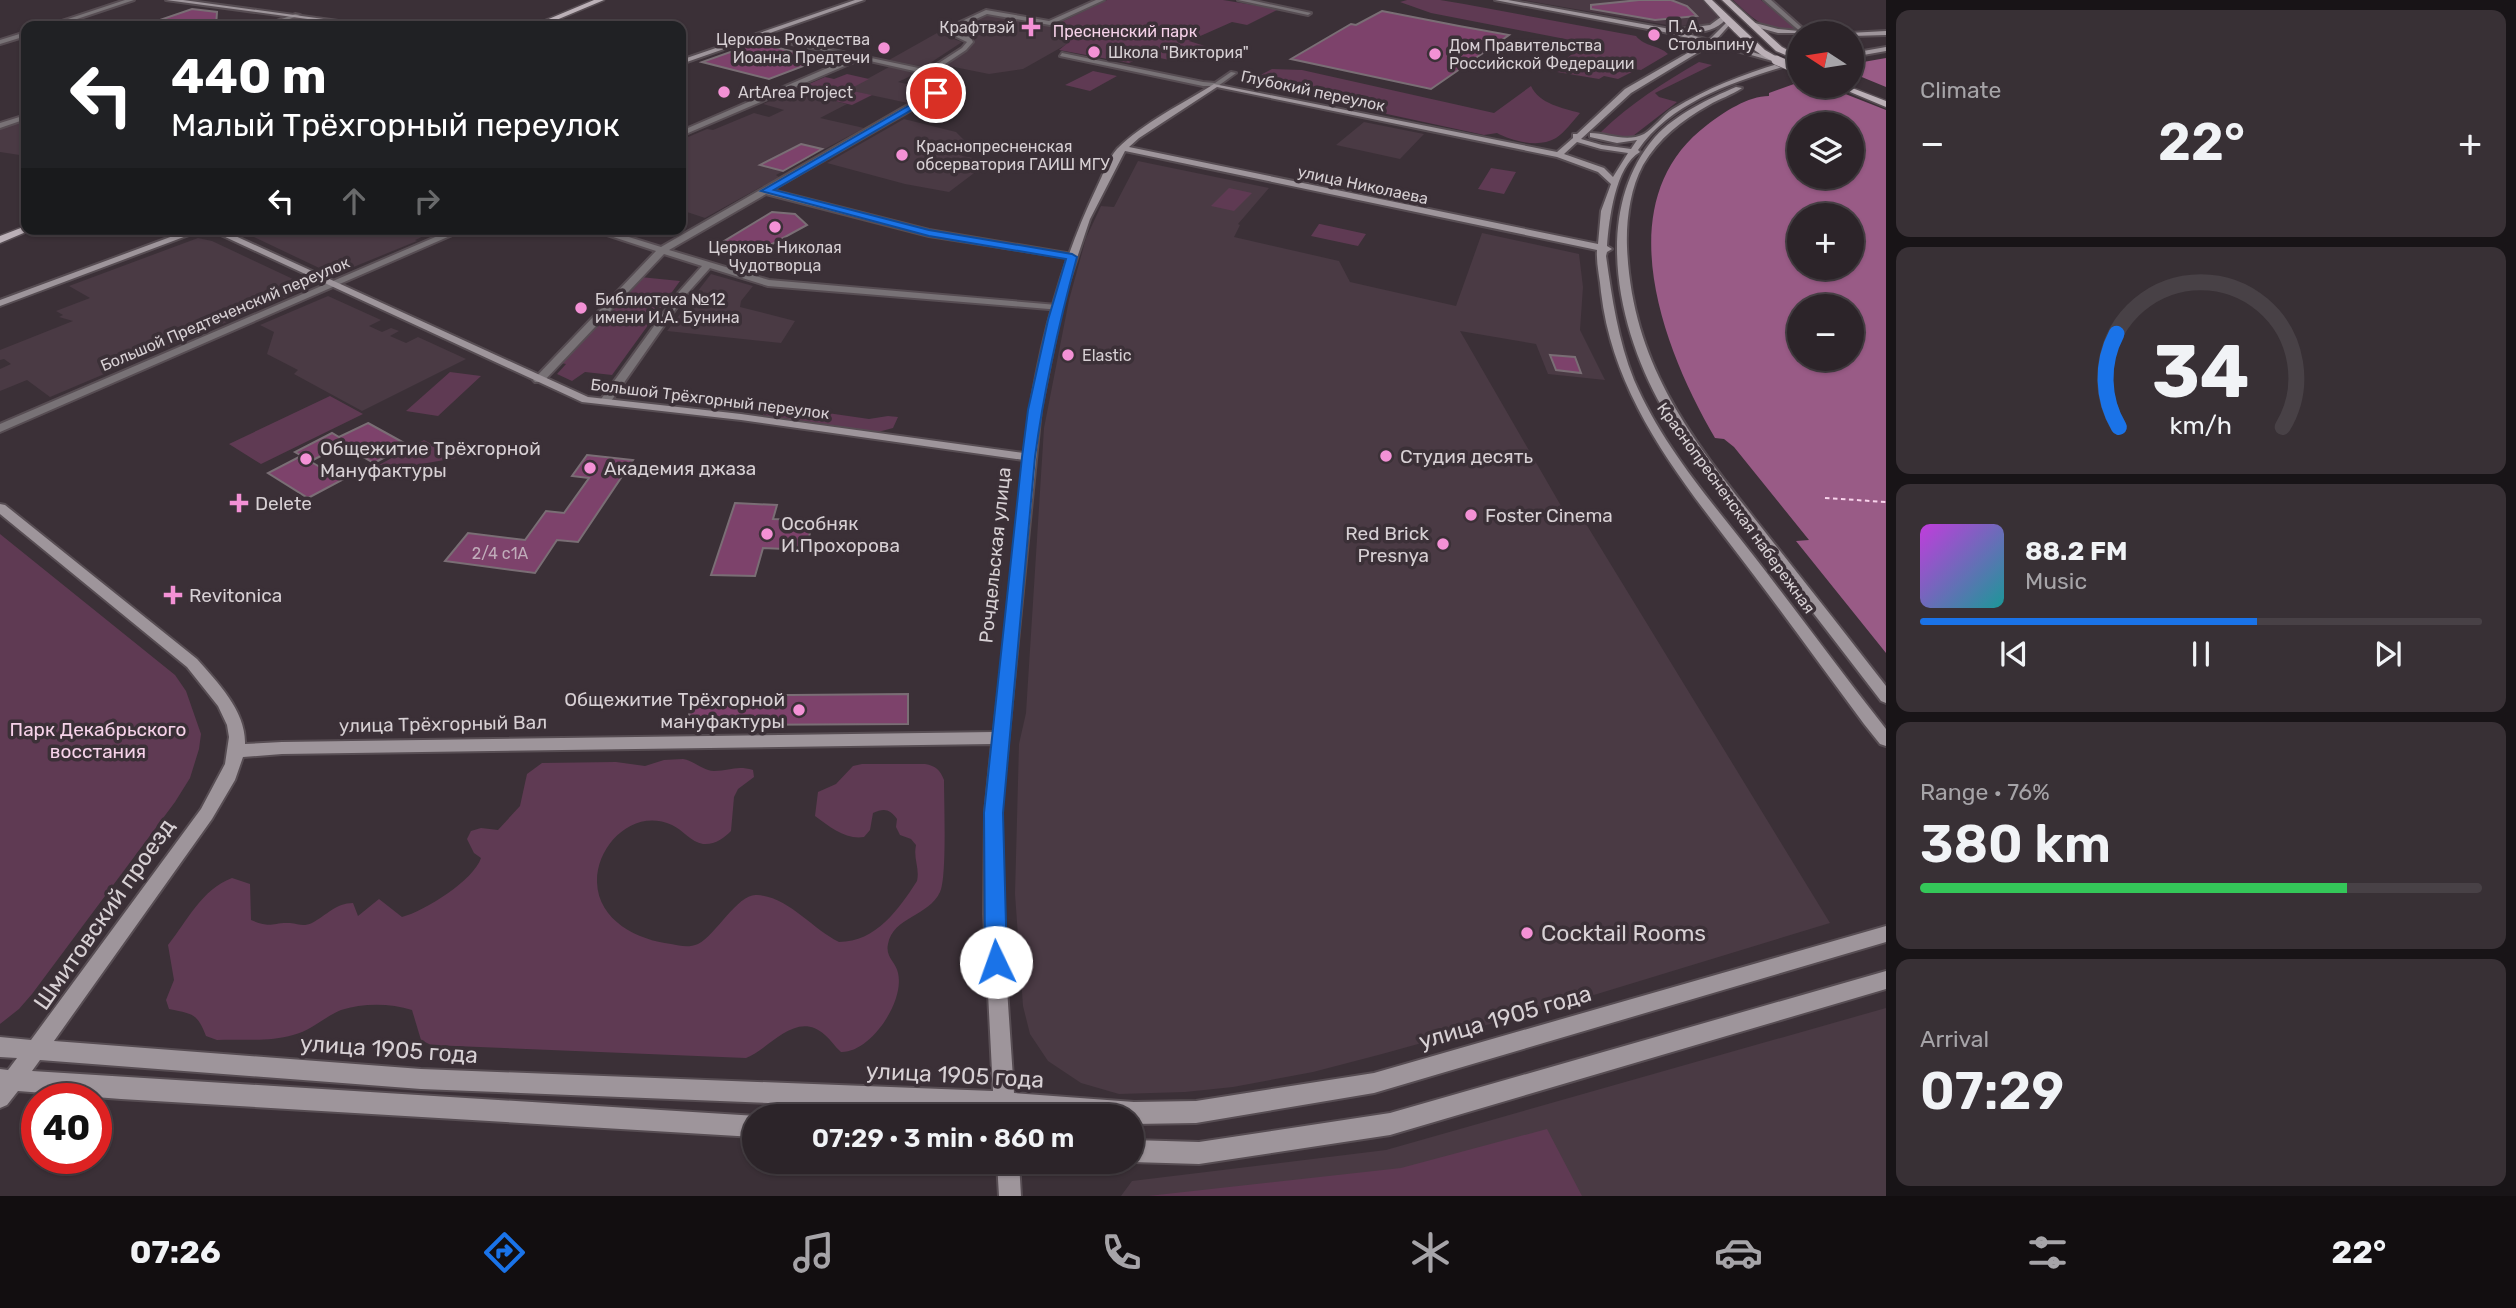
<!DOCTYPE html>
<html lang="en">
<head>
<meta charset="utf-8">
<style>
	:root { --surface:#2c2429; --page:#383035; --text:#f1f3f6; --muted:#a6a4a8; --line:#484146; --accent:#1a73e8 }
	body { margin:0; font-family:Rubik,sans-serif; background:var(--page); color:var(--text); height:100vh; display:flex; flex-direction:column; font-size:26px; white-space:nowrap }
	* { box-sizing:border-box; margin:0 }
	p { font-size:23px; color:var(--muted) }
	.icon { flex:none; width:38px; height:38px; fill:none; stroke:currentColor; stroke-width:2; stroke-linecap:round; stroke-linejoin:round }
	.map { position:relative; flex:1; overflow:hidden }
	.panel { display:flex; flex-direction:column; gap:10px; padding:10px; background:#181417; width:630px }
	.panel>* { flex:none }
	.guide { position:absolute; left:21px; top:21px; width:665px; height:214px; border-radius:14px; box-shadow:0 2px 5px #0004,0 0 0 2px var(--line); background:#202124; color:#fff; overflow:hidden }
	.needle { width:46px; rotate:282deg }
	.controls { position:absolute; left:1787px; top:21px; display:grid; gap:14px }
	.controls a { display:grid; place-items:center; width:77px; height:77px; border-radius:50%; background:var(--surface); box-shadow:0 2px 5px #0004,0 0 0 2px var(--line); font-size:35px }
	.speed { position:absolute; left:21px; top:1083px; display:flex; gap:14px; font-size:35px; font-weight:700; text-align:center }
	.speed>* { display:grid; place-content:center; width:91px; height:91px; border-radius:50%; background:var(--surface); box-shadow:0 2px 5px #0004,0 0 0 2px var(--line); line-height:1 }
	.speed .limit { border:10px solid #d22; background:#fff; color:#111 }
	.pin { position:absolute; display:grid; place-items:center; width:60px; height:60px; color:#fff; margin:-30px; border:4px solid #fff; border-radius:50%; box-shadow:0 2px 7px #0007 }
	.me { position:absolute; width:77px; margin:-38px; rotate:357deg; stroke-linejoin:round; filter:drop-shadow(0 0 5px #0008) }
	.turn { display:flex; align-items:center; gap:24px; height:147px; padding:0 35px; font-size:32px }
	.turn .icon { width:91px; height:91px; stroke-width:2.5 }
	.turn b { display:block; font-size:49px; line-height:60px }
	.lanes { display:flex; align-items:center; height:66px; padding:0 35px; background:#0003; justify-content:center; gap:35px; direction:ltr }
	.lanes .off { opacity:.35 }
	.big { font-size:52px; font-weight:600; line-height:1.1 }
	.panel .tile { flex:1; display:flex; flex-direction:column; justify-content:center; gap:10px; min-width:0; padding:0 24px; border-radius:14px; background:var(--page) }
	.panel .dial { align-items:center; gap:0 }
	.dial svg { height:182px; overflow:visible; fill:none; stroke:var(--line); stroke-width:7; stroke-linecap:round; text-anchor:middle }
	.dial text { fill:var(--text); stroke:none }
	.song { display:flex; align-items:center; gap:21px }
	.cover { width:84px; height:84px; border-radius:10px; background:linear-gradient(135deg,hsl(290 70% 55%),hsl(180 70% 35%)) }
	.played { height:7px; border-radius:4px; background:linear-gradient(90deg,var(--accent) 60%,var(--line) 60%) }
	.keys { display:flex; justify-content:space-around; direction:ltr }
	.heat { display:flex; justify-content:space-between; align-items:center; font-size:38px; direction:ltr }
	.charge { height:10px; border-radius:5px; background:linear-gradient(90deg,#34c759 76%,var(--line) 0) }
	.trip { position:absolute; left:742px; top:1104px; width:402px; height:70px; border-radius:35px; background:var(--surface); box-shadow:0 2px 5px #0004,0 0 0 2px var(--line); font-weight:600; line-height:70px; text-align:center }
	.tabs { display:flex; height:112px; justify-content:space-around; align-items:center; background:#120e10; color:var(--muted) }
	.tabs .icon { width:49px; height:49px }
	.tabs .selected { color:var(--accent) }
	.tabs b { font-size:32px; color:var(--text) }
	main { display:flex; flex:1; min-height:0 }
	.map>svg:first-child { display:block }
</style>
</head>
<body>
<main>
<div class="map">
<svg width="1886" height="1196" viewBox="0 0 1886 1196">
	<rect width="100%" height="100%" fill="#3b3037"/>
	<path fill="#4a3a44" d="M1522,0H1702L1720,18L1706,25L1673,26Z
		M988,14L1061,26L1069,43L1023,69L989,74L944,65L971,47L975,40L952,31Z
		M937,33L962,42L924,67L889,60Z
		M889,67L917,73L898,82L928,89V92L908,103L847,90Z
		M793,91L847,104L820,118L864,128L776,175L779,177L705,218L681,210V140L707,129L713,130L754,113L769,117L784,110L763,104Z
		M26,119V156L0,152V129Z
		M904,119L956,132L967,143L962,156L990,161L949,192L905,184L827,163Z
		M1364,122L1424,134L1400,159L1336,145Z
		M1138,161L1269,188L1238,224L1240,225L1234,237L1339,261L1350,282L1456,306L1482,233L1579,254L1583,287L1580,330L1605,380L1548,374L1536,344L1460,331L1568,518L1583,519L1830,923L1584,998L1382,1054L1313,1072L1233,1087L1185,1092L1119,1094L1081,1083L1048,1061L1030,1034L1023,1006L1015,894L1019,744L1026,713L1044,428L1069,300L1086,238L1101,206L1114,207Z
		M237,229H439L415,240L417,241L334,275Z
		M198,238L212,241L310,287L50,397L27,380L0,391V369L11,364L4,359L0,360V350L73,321L59,317L63,315L56,311L90,298L69,286Z
		M711,274L753,286L741,301L740,307L795,321L781,343L667,331Z
		M328,296L381,320L369,326L382,332L391,328L399,331L390,336L406,343L418,337L466,359L362,411L294,374L298,370L267,354L274,332L260,325Z
		M1886,1008V1196H1121L1132,1181L1386,1150Z"/>
	<path fill="#5f3a53" d="M1107,0H1223L1279,9L1247,25L1232,22L1189,41L1205,46L1174,61L1146,55L1129,63L1059,50L1069,42L1059,23Z
		M1407,0H1440L1464,4L1636,36C1645,47 1659,45 1668,54L1641,70L1586,63L1569,64L1552,70L1586,43L1431,13L1400,2Z
		M1733,0H1761L1796,29C1768,34 1752,18 1733,0Z
		M1699,62L1712,65L1655,93L1659,97L1677,102L1629,139L1601,135V132C1631,103 1663,83 1699,62Z
		M1577,67L1632,72L1618,79L1604,76L1599,79L1557,72Z
		M1272,69L1302,70L1494,113L1531,86C1539,104 1563,108 1580,113C1573,121 1565,132 1556,138C1538,149 1510,140 1497,133L1484,135L1253,85L1249,81Z
		M1093,71L1117,76L1090,91L1065,85Z
		M847,74L869,79L848,90L872,95L852,105L793,91L825,77L834,79Z
		M1491,168L1516,172L1504,194L1478,189Z
		M1229,188L1252,193L1234,211L1211,206Z
		M1319,224H1320L1366,234L1358,246L1311,236Z
		M640,277L680,281L612,375L585,372L572,381L557,374L566,364L561,363Z
		M450,372L481,376L438,416L406,411Z
		M330,396L363,414L261,464L229,444Z
		M772,405L869,419L888,416L898,417L893,428L878,432L763,415L765,408Z
		M424,440L456,458L404,467L379,465Z
		M0,534L175,675L186,691L201,734L199,749L190,778L175,802L32,994L19,1009L0,1024Z
		M683,759C695,761 703,771 714,771C730,771 736,765 753,770L754,777L738,789L734,797L731,831C724,838 715,845 703,844C691,842 683,830 672,825C634,807 596,845 597,882C598,921 638,940 671,944C680,946 689,948 698,944C717,934 738,893 757,895C789,897 812,929 839,942C876,942 899,909 917,881C920,868 913,859 916,845L911,839L900,835L896,827L897,819C890,809 884,808 873,813L870,830L864,837C846,840 830,827 815,816L818,792L836,784L853,766L862,764H925C936,766 940,770 944,780C944,800 947,879 940,892C929,916 893,917 888,944C885,957 896,962 898,973C905,1002 870,1053 841,1052C835,1047 831,1040 825,1035C796,1009 770,1049 746,1058L431,1045L421,1040L412,1010C390,1003 363,1003 341,1010C324,1017 311,1031 293,1035C269,1042 242,1039 217,1040L206,1036C197,1013 193,1014 169,1009L166,1000L174,980L168,945C188,920 201,890 232,878L250,884L251,920C272,929 272,922 290,923C299,924 303,927 312,923C327,915 336,903 353,903L358,916L379,899L402,917C425,911 474,880 481,858L474,853L467,839L471,831L481,828L498,830L520,806L527,774L542,763L616,762L645,766L664,760Z
		M1547,1129L1582,1196H1148L1401,1168Z"/>
	<path fill="#995b86" fill-rule="evenodd" d="M1886,58V653L1796,541L1809,540L1734,447L1724,439L1715,438C1663,349 1606,201 1707,125C1724,112 1748,96 1769,96V93L1794,84L1792,82L1799,80V86H1852V64ZM1799,124H1852V177H1799ZM1799,215H1852V268H1799ZM1799,306H1852V359H1799Z"/>
	<path fill="#3b3037" d="M1852,73L1886,87V110L1825,86H1852Z"/>
	<g fill="none" stroke-linecap="round" stroke-linejoin="round">
		<path stroke="#f9d4ec" stroke-width="2" stroke-dasharray="4.5 3.5" stroke-linecap="butt" d="M1825,498L1886,502"/>
	</g>
	<path fill="#7d426b" stroke="#7a6e75" stroke-width="2" d="M1639,0H1671L1687,6L1697,16L1655,20L1591,9V5Z
		M192,9L217,12L216,26H149L148,24Z
		M1382,11L1459,26L1509,35L1431,89L1291,59L1351,24L1356,25Z
		M753,44H763L822,59L769,79L702,62Z
		M801,144L822,149L783,171L760,165Z
		M772,212L795,214L807,225L763,249H742L721,243Z
		M1550,355L1575,357L1581,373L1556,370Z
		M368,423L408,445L374,463L342,445L311,461L295,452L332,433L339,437Z
		M587,455L633,460L578,542L557,540L535,573L445,561L468,533L525,540L546,511L564,513L589,478L572,476Z
		M301,456L342,480L308,498L268,473Z
		M735,503L777,505L773,519L813,520L806,550L763,548L755,576L711,575Z
		M908,694V724L687,725L693,696Z"/>
	<g fill="none" stroke-linecap="round" stroke-linejoin="round">
		<g stroke="#574d53" stroke-width="4">
			<path id="street" d="M125,0H134L56,26H47Z
				M1096,0H1104L1050,25L987,14L952,30L971,38L973,42L966,50L921,80L940,87L941,93L772,190L929,230L1072,254L1075,255V259L929,236L766,194L669,250L769,280L1057,305L1062,308L1061,310L768,286L710,268L684,297L609,404H601L599,402L678,293L702,266L664,254L543,382H535L533,380L656,251L589,229H603L661,247L934,90L912,81L923,73L861,59L681,136V131L853,57L759,37L757,34L928,70L962,48L967,42L946,32L947,28L986,10L1049,21Z
				M1238,0H1250L1311,13L1308,15Z
				M1764,0H1771L1808,33H1802Z
				M295,14L300,15L271,26H263Z
				M26,32V36L0,44V40Z
				M1062,53L1203,82L1215,83L1231,72L1236,73L1218,86H1203L1060,56Z
				M26,115V119L0,128V123Z
				M454,229H466L0,432V424Z"/>
		</g>
		<g stroke="#574d53" stroke-width="4">
			<path id="secondary" d="M166,0H183L375,26H359Z
				M855,0H864L681,64V60Z
				M1495,0H1508L1670,29L1709,40L1730,19L1733,21L1715,41L1779,60L1776,62L1712,44L1631,93L1581,139L1602,145L1631,149L1637,140L1617,143L1590,137V133C1608,133 1626,143 1644,134C1654,128 1662,116 1673,109C1713,85 1754,70 1799,58V62C1742,79 1673,99 1638,150L1640,152C1615,166 1609,220 1607,246L1612,249L1607,252L1606,256C1612,298 1618,340 1634,380C1662,445 1710,500 1753,555C1798,613 1841,672 1886,729V746L1880,744L1864,724C1827,674 1791,624 1753,574C1688,488 1614,404 1601,292C1600,278 1596,264 1597,250L1125,151L1090,219L1063,300L1041,409L1001,813L1002,914L1014,1093L1134,1102L1196,1101L1374,1073L1886,926V942L1374,1093L1196,1123L1134,1124L1132,1116H1051L1015,1113V1116H995L994,1112L421,1089L40,1060L32,1071L757,1116H754V1137L121,1099L18,1091L7,1105L0,1108V1069L8,1070L17,1058L0,1057V1037L31,1040L201,809L225,764L229,737L227,725L218,706L187,667L0,514V504L5,505L197,659C218,683 246,711 245,744L282,742L994,732L1024,460L741,420L582,402L208,229H220L588,397L741,414L1024,453C1035,361 1057,270 1097,187C1103,175 1108,159 1117,149C1143,123 1182,104 1214,84L1557,152L1573,138V134H1577L1625,89L1705,43L1669,33ZM1217,87L1557,157L1598,172L1611,184L1601,211L1598,244L1129,147L1139,138ZM1577,142L1601,149L1628,153L1613,177L1604,168L1564,154ZM992,744L985,813L984,914L993,1091L421,1069L54,1041L212,819L235,780L243,757L282,754Z
				M1725,14L1728,16C1719,32 1695,35 1679,29L1710,25Z
				M1751,22L1778,29L1820,33H1778L1749,25Z
				M1886,31V35L1852,36L1849,33Z
				M1886,47V51L1852,57V53Z
				M1736,87L1742,88C1732,95 1719,99 1709,105C1682,120 1659,138 1643,165C1630,189 1626,221 1627,247C1632,366 1692,439 1762,528C1803,580 1845,633 1886,686V703L1881,701C1842,650 1803,600 1764,549C1729,503 1691,458 1662,407C1618,330 1591,211 1655,137C1676,114 1708,99 1736,87Z
				M192,229H205L0,306V300Z
				M1886,971V989L1390,1135L1199,1164L1132,1162V1140L1199,1142L1390,1113Z
				M997,1162H1019L1021,1196H999Z"/>
		</g>
		<g stroke="#574d53" stroke-width="3">
			<path id="primary" d="M594,0H604L542,26H532Z
				M1704,0H1712L1765,50L1779,58V62C1759,62 1718,15 1704,0Z
				M1722,0H1730L1782,47L1799,56V61L1776,51Z
				M1836,86H1847L1886,101V107Z
				M26,226V229H33L0,243V236Z"/>
		</g>
		<use href="#street" fill="#787276" fill-rule="evenodd"/>
		<use href="#secondary" fill="#9e959b" fill-rule="evenodd"/>
		<use href="#primary" fill="#bbb0b7" fill-rule="evenodd"/>
		<g stroke="#574d53" stroke-width="10" stroke-linecap="butt">
			<path id="primary-bridge" d="M1776,60L1799,70"/>
		</g>
		<use href="#primary-bridge" stroke="#bbb0b7" stroke-width="9"/>
	</g>
	<path fill="#1a73e8" stroke="#114b97" stroke-width="2" d="M936,90L939,94L774,190L929,230L1072,254L1077,257C1059,323 1044,389 1035,457L1003,813L1007,962L1004,969L996,972L988,969L985,962L984,813L1022,457L1028,410L1048,320L1066,259L929,236L761,191Z"/>
	<g fill="#f391d5" stroke="#3b3037" stroke-width="2.5">
		<path d="M1027.5 16.5h7v7h7v7h-7v7h-7v-7h-7v-7h7z"/>
		<circle cx="1654" cy="35" r="7"/>
		<circle cx="884" cy="48" r="7"/>
		<circle cx="1094" cy="52" r="7"/>
		<circle cx="1435" cy="54" r="7"/>
		<circle cx="724" cy="92" r="7"/>
		<circle cx="902" cy="155" r="7"/>
		<circle cx="775" cy="227" r="7"/>
		<circle cx="581" cy="308" r="7"/>
		<circle cx="1068" cy="355" r="7"/>
		<circle cx="1386" cy="456" r="7"/>
		<circle cx="306" cy="459" r="7"/>
		<circle cx="590" cy="468" r="7"/>
		<path d="M235.5 492.5h7v7h7v7h-7v7h-7v-7h-7v-7h7z"/>
		<circle cx="1471" cy="515" r="7"/>
		<circle cx="767" cy="534" r="7"/>
		<circle cx="1443" cy="544" r="7"/>
		<path d="M169.5 584.5h7v7h7v7h-7v7h-7v-7h-7v-7h7z"/>
		<circle cx="799" cy="710" r="7"/>
		<circle cx="1527" cy="933" r="7"/>
	</g>
	<g text-anchor="middle" dominant-baseline="central" stroke-width="7" stroke-linejoin="round" paint-order="stroke">
		<g font-size="16" fill="#d7d0d4" stroke="#3b3037" text-anchor="start">
			<text x="1668" y="26">П. А.<tspan x="1668" dy="18">Столыпину</tspan></text>
			<text x="1015" y="27" text-anchor="end">Крафтвэй</text>
			<text x="870" y="39" text-anchor="end">Церковь Рождества<tspan x="870" dy="18">Иоанна Предтечи</tspan></text>
			<text x="1449" y="45">Дом Правительства<tspan x="1449" dy="18">Российской Федерации</tspan></text>
			<text x="1108" y="52">Школа "Виктория"</text>
			<text x="738" y="92">ArtArea Project</text>
			<text x="916" y="146">Краснопресненская<tspan x="916" dy="18">обсерватория ГАИШ МГУ</tspan></text>
			<text x="775" y="247" text-anchor="middle">Церковь Николая<tspan x="775" dy="18">Чудотворца</tspan></text>
			<text x="595" y="299">Библиотека №12<tspan x="595" dy="18">имени И.А. Бунина</tspan></text>
			<text x="1082" y="355">Elastic</text>
		</g>
		<g font-size="16" fill="#f6d2e9" stroke="#3b3037">
			<text x="1125" y="31">Пресненский парк</text>
		</g>
		<g font-size="16" fill="#d7d0d4" stroke="#3b3037">
			<text transform="translate(1313 91) rotate(12)">Глубокий переулок</text>
			<text transform="translate(1363 185) rotate(12)">улица Николаева</text>
			<text transform="translate(225 314) rotate(-23)">Большой Предтеченский переулок</text>
			<text transform="translate(710 399) rotate(7)">Большой Трёхгорный переулок</text>
			<text transform="translate(1736 508) rotate(54)">Краснопресненская набережная</text>
		</g>
		<g font-size="16" fill="#c0acba">
			<text x="500" y="553">2/4 с1А</text>
		</g>
		<g font-size="19" fill="#d7d0d4" stroke="#3b3037" text-anchor="start">
			<text x="320" y="448">Общежитие Трёхгорной<tspan x="320" dy="22">Мануфактуры</tspan></text>
			<text x="1400" y="456">Студия десять</text>
			<text x="604" y="468">Академия джаза</text>
			<text x="255" y="503">Delete</text>
			<text x="1485" y="515">Foster Cinema</text>
			<text x="781" y="523">Особняк<tspan x="781" dy="22">И.Прохорова</tspan></text>
			<text x="1429" y="533" text-anchor="end">Red Brick<tspan x="1429" dy="22">Presnya</tspan></text>
			<text x="189" y="595">Revitonica</text>
			<text x="785" y="699" text-anchor="end">Общежитие Трёхгорной<tspan x="785" dy="22">мануфактуры</tspan></text>
		</g>
		<g font-size="19" fill="#d7d0d4" stroke="#3b3037">
			<text transform="translate(995 555) rotate(-84)">Рочдельская улица</text>
			<text transform="translate(443 724) rotate(-1)">улица Трёхгорный Вал</text>
		</g>
		<g font-size="19" fill="#f6d2e9" stroke="#3b3037">
			<text x="98" y="729">Парк Декабрьского<tspan x="98" dy="22">восстания</tspan></text>
		</g>
		<g font-size="23" fill="#d7d0d4" stroke="#3b3037">
			<text transform="translate(104 914) rotate(-55)">Шмитовский проезд</text>
			<text transform="translate(1505 1017) rotate(-16)">улица 1905 года</text>
			<text transform="translate(389 1049) rotate(4)">улица 1905 года</text>
			<text transform="translate(955 1075) rotate(3)">улица 1905 года</text>
		</g>
		<g font-size="23" fill="#d7d0d4" stroke="#3b3037" text-anchor="start">
			<text x="1541" y="933">Cocktail Rooms</text>
		</g>
	</g>
</svg>
<div class="controls">
<a><svg class="needle" viewBox="-14 -14 28 28"><path d="M0-13l5 13h-10z" fill="#e53935"/><path d="M0 13l5-13h-10z" fill="#a6a4a8"/></svg></a>
<a><svg class="icon" aria-label="layers" viewBox="0 0 24 24"><path d="M12 4l9 5-9 5-9-5zM3 14l9 5 9-5"/></svg></a>
<a>+</a>
<a>−</a>
</div>
<div class="speed"><div class="limit">40</div></div>
<div class="pin" style="left:936px;top:93px;background:#d93025"><svg class="icon" aria-label="arrive" viewBox="0 0 24 24"><path d="M6 21V4h12l-3 4 3 4H6"/></svg></div>
<svg class="me" style="left:996px;top:962px" viewBox="-20 -20 40 40"><circle r="19" fill="#fff"/><path d="M0-13L10 11 0 6-10 11z" fill="#1a73e8"/></svg>
<div class="trip">07:29 · 3 min · 860 m</div>
<div class="guide">
<div class="turn"><svg class="icon" aria-label="left" viewBox="0 0 24 24"><path d="M17 20v-9H6M10 6l-5 5 5 5"/></svg><div><b>440 m</b>Малый Трёхгорный переулок</div></div>
<div class="lanes"><svg class="icon" aria-label="left" viewBox="0 0 24 24"><path d="M17 20v-9H6M10 6l-5 5 5 5"/></svg><svg class="icon off" aria-label="ahead" viewBox="0 0 24 24"><path d="M12 20V5M6 11l6-6 6 6"/></svg><svg class="icon off" aria-label="right" viewBox="0 0 24 24"><path d="M7 20v-9h11M14 6l5 5-5 5"/></svg></div>
</div>
</div>
<section class="panel">
<div class="tile"><p>Climate</p>
<div class="heat"><a>−</a><b class="big">22°</b><a>+</a></div>
</div>
<div class="tile dial"><svg viewBox="0 0 100 80">
<path d="M14 69A42 42 0 1 1 86 69"/>
<path d="M14 69A42 42 0 0 1 13 28" stroke="#1a73e8"/>
<text x="50" y="56" font-size="32" font-weight="700">34</text>
<text x="50" y="72" font-size="11">km/h</text>
</svg></div>
<div class="tile">
<div class="song"><i class="cover"></i><div><b>88.2 FM</b><p>Music</p></div></div>
<div class="played"></div>
<div class="keys"><svg class="icon" aria-label="previous" viewBox="0 0 24 24"><path d="M18 5L8 12l10 7zM5 5v14"/></svg><svg class="icon" aria-label="pause" viewBox="0 0 24 24"><path d="M8 5v14M16 5v14"/></svg><svg class="icon" aria-label="next" viewBox="0 0 24 24"><path d="M6 5l10 7-10 7zM19 5v14"/></svg></div>
</div>
<div class="tile"><p>Range · 76%</p><b class="big">380 km</b><div class="charge"></div></div>
<div class="tile"><p>Arrival</p><b class="big">07:29</b></div>
</section>
</main>
<nav class="tabs">
<b>07:26</b>
<svg class="icon selected" aria-label="directions" viewBox="0 0 24 24"><path d="M12 3l9 9-9 9-9-9zM9 14v-3h6M13 9l2 2-2 2"/></svg>
<svg class="icon" aria-label="music" viewBox="0 0 24 24"><path d="M9 18V5l10-2v13"/><circle cx="6" cy="18" r="3"/><circle cx="16" cy="16" r="3"/></svg>
<svg class="icon" aria-label="phone" viewBox="0 0 24 24"><path d="M5 4h4l2 5-3 2q2 4 5 5l2-3 5 2v4C11 20 4 13 5 4z"/></svg>
<svg class="icon" aria-label="climate" viewBox="0 0 24 24"><path d="M12 3v18M4 7l16 10M4 17L20 7"/></svg>
<svg class="icon" aria-label="car" viewBox="0 0 24 24"><path d="M5 17H2v-5l4-1 3-4h7l3 4 3 1v5h-3M9 17h6M6 11h13"/><circle cx="7" cy="17" r="2"/><circle cx="17" cy="17" r="2"/></svg>
<svg class="icon" aria-label="filters" viewBox="0 0 24 24"><path d="M4 7h16M4 17h16"/><circle cx="9" cy="7" r="2"/><circle cx="15" cy="17" r="2"/></svg>
<b>22°</b>
</nav>
</body>
</html>
